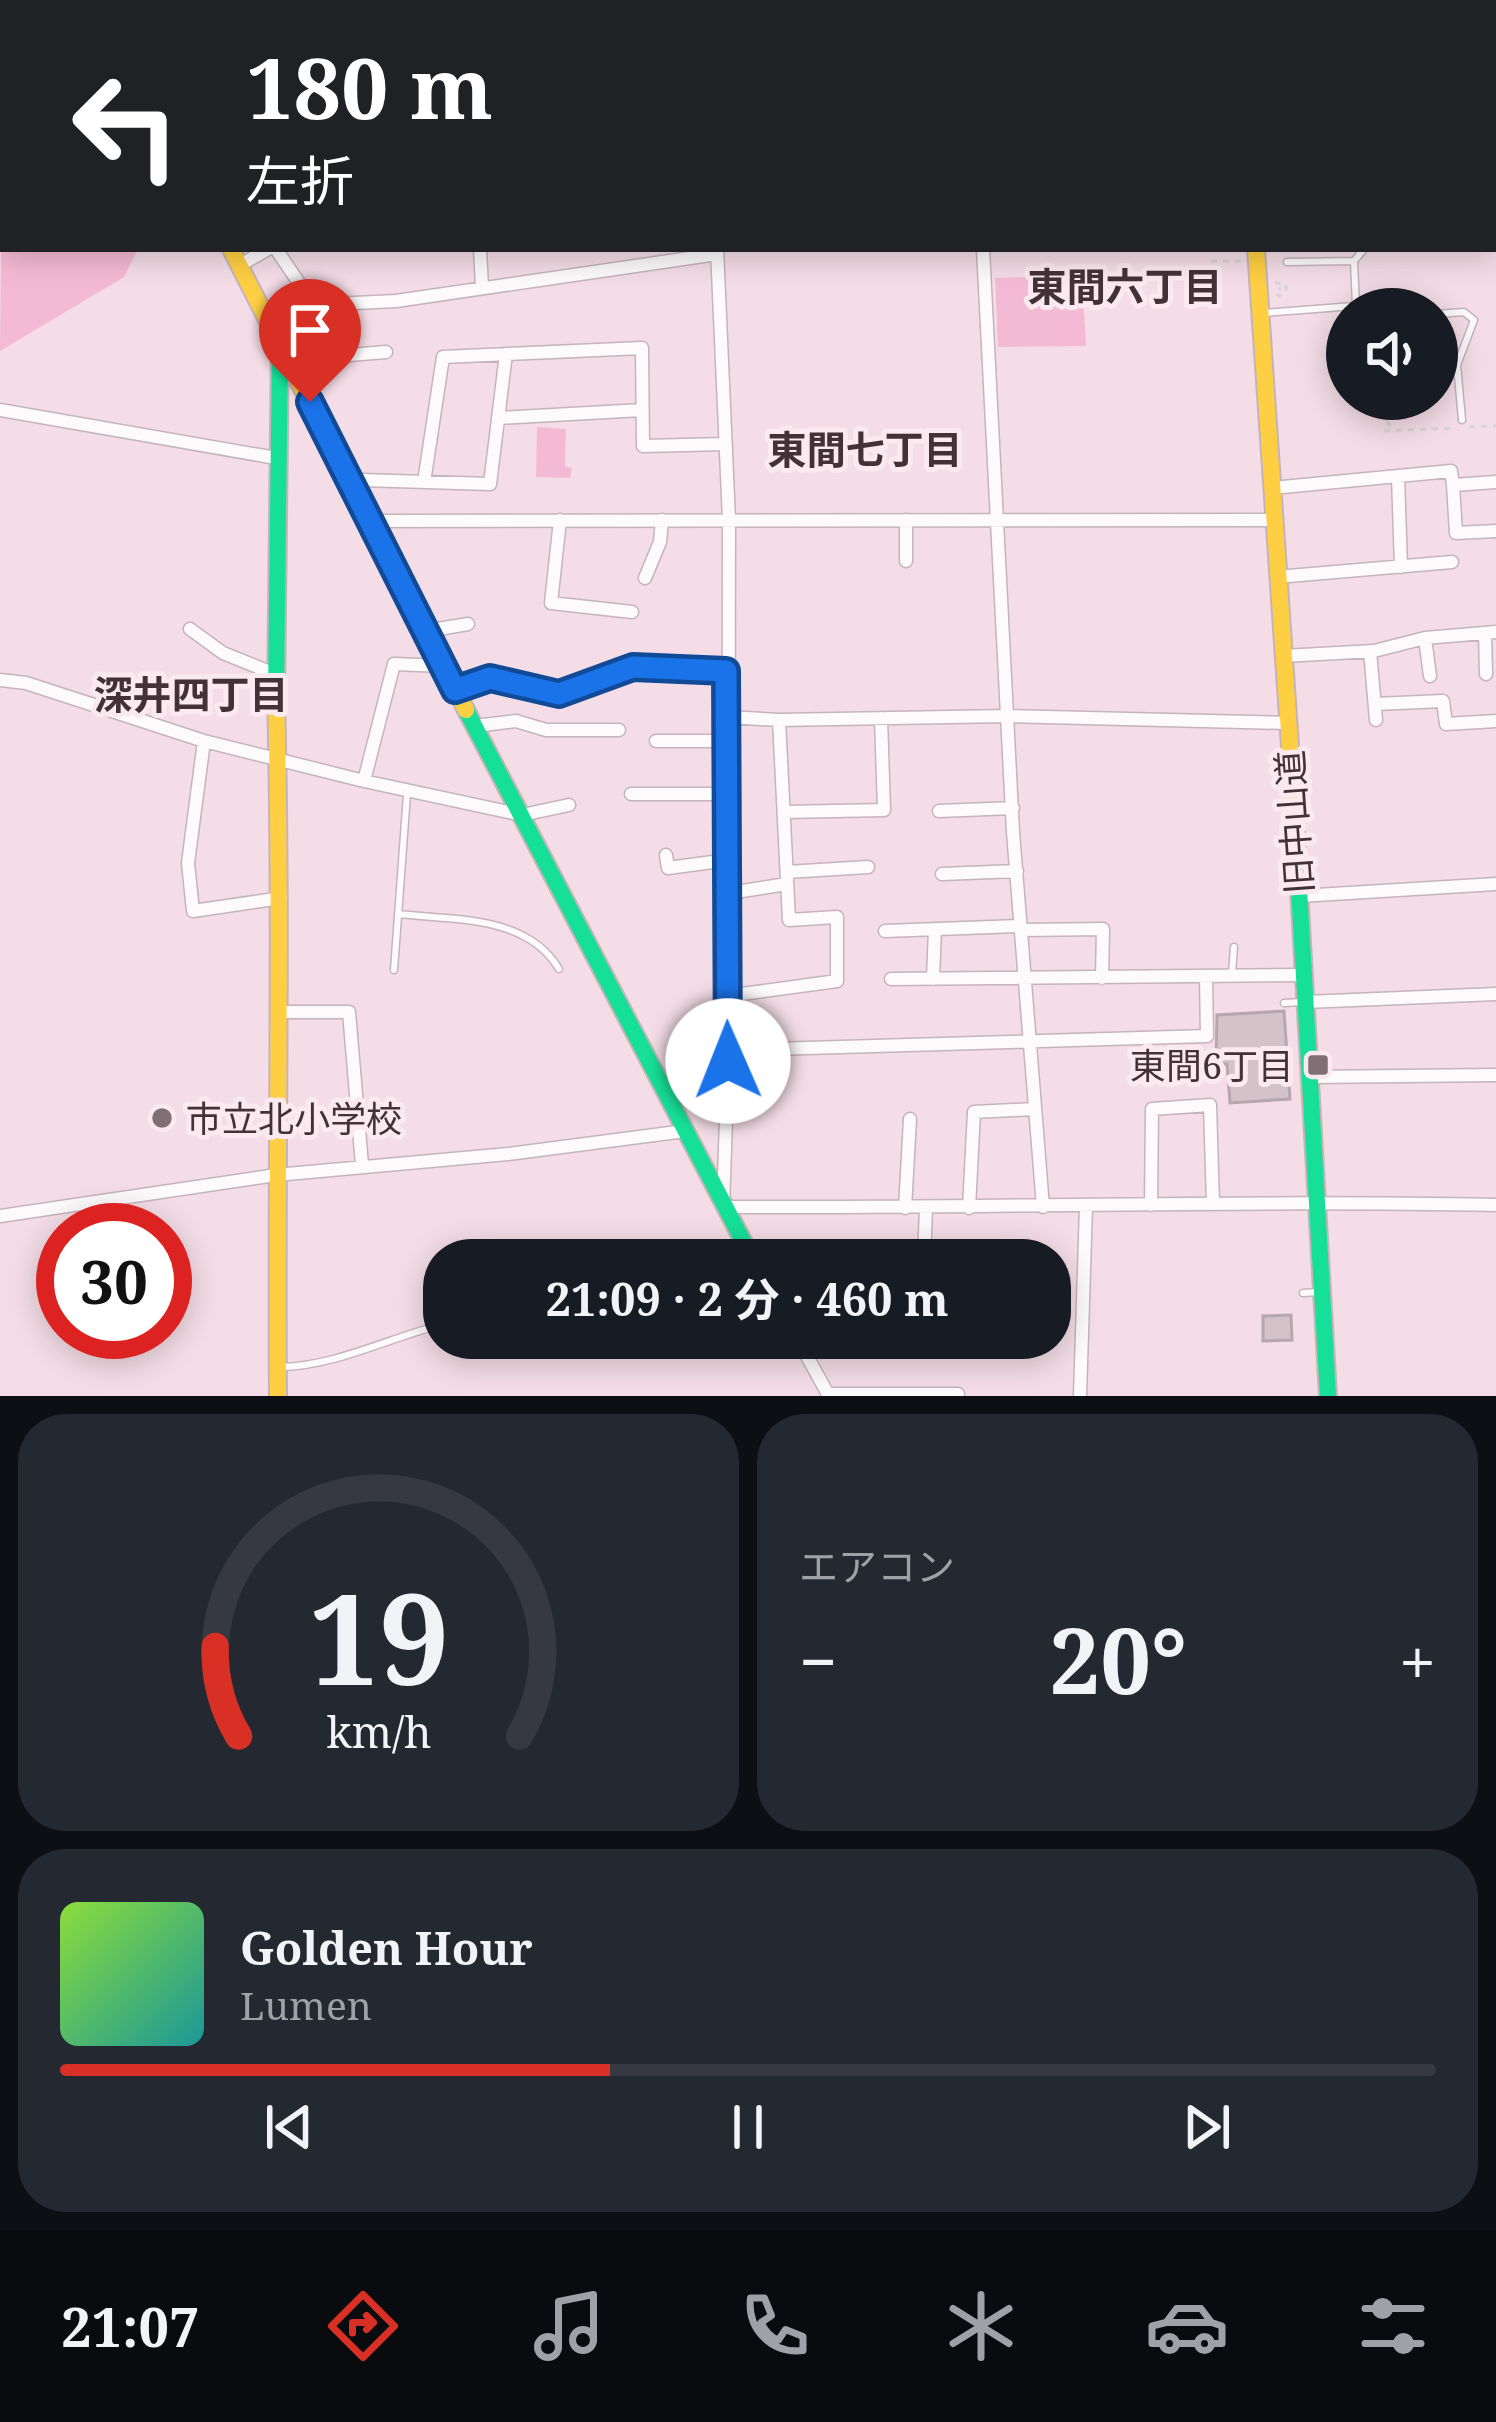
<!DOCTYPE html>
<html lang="ja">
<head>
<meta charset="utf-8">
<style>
	:root { --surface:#171b24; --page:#242831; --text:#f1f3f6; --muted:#9ea1a6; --line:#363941; --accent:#d93025 }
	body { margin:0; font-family:"Noto Serif","Noto Sans JP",serif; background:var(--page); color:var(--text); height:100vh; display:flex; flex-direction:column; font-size:45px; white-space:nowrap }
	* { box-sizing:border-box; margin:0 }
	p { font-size:39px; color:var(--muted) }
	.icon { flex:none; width:66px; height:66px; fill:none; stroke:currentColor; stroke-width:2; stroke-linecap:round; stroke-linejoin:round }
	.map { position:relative; height:1396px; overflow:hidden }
	.sheet { display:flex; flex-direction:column; gap:18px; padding:18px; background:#0d0f14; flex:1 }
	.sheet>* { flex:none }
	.hud { position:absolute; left:0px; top:0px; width:1497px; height:252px; box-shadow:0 6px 30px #0003; background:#202124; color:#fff; overflow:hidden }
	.tools { position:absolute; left:1326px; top:288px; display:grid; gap:24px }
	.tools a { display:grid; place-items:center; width:132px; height:132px; border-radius:50%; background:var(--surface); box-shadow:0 6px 30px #0003; font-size:60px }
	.speed { position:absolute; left:36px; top:1203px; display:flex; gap:24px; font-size:60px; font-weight:700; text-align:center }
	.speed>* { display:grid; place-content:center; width:156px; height:156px; border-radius:50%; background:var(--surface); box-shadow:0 6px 30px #0003; line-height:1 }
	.speed .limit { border:18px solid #d22; background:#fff; color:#111 }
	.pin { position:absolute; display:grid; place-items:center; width:102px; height:102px; color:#fff; margin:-123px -51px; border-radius:50% 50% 50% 0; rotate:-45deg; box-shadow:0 0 12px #0007 }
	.pin .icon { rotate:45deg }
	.me { position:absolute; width:132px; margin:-66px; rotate:359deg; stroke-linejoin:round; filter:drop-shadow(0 0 9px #0008) }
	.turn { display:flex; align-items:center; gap:42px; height:252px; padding:0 48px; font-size:54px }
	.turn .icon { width:156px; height:156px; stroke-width:2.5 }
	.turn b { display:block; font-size:84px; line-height:102px }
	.big { font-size:90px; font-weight:700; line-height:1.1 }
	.sheet .widget { flex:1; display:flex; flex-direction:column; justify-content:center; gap:18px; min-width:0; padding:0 42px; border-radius:48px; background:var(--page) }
	.sheet .dial { align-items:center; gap:0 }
	.dial svg { height:312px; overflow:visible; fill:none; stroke:var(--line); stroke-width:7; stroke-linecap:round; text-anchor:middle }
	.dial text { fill:var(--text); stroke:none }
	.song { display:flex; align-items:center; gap:36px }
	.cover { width:144px; height:144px; border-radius:18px; background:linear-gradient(135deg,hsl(90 70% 55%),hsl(180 70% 35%)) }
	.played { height:12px; border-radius:6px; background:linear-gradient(90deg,var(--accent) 40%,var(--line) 40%) }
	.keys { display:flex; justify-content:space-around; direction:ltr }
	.heat { display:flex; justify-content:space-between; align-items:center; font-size:66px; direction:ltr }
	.sheet .tiles { flex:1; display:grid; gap:18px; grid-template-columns:1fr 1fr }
	.widget:last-child { grid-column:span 2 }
	.trip { position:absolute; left:423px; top:1239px; width:648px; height:120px; border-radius:48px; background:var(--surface); box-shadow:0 6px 30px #0003; font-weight:700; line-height:120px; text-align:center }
	.menu { display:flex; height:192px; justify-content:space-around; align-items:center; background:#090b0e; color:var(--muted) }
	.menu .icon { width:84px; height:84px }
	.menu .current { color:var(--accent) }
	.menu b { font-size:54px; color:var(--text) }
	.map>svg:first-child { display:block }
</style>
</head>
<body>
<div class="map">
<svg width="1496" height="1396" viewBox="0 0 1496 1396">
	<rect width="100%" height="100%" fill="#f4dde6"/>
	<path fill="#f5bad3" d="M3,77V249H138L124,277L0,351Z
		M1082,275L1086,346L998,347L995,278Z
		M537,427L566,429L565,466L572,468L570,478L536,477Z"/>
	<path fill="#d4c2c9" stroke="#b7a6ad" stroke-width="3" d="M1284,1011L1290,1099L1230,1103L1227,1064H1216L1217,1015Z
		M1291,1315L1292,1340L1263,1341V1316Z"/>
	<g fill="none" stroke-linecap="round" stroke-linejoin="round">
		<g stroke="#c5b4bb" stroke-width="9">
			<path id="lane" d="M1371,3L1373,0
				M1494,239L1496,238
				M1287,262L1354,261
				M1356,306L1354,261L1364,249
				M1264,313L1354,306L1363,309
				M1437,314L1464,312L1474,320L1457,365L1462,420
				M398,914C453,920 527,915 559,969
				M394,970L407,794
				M1232,973L1234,947
				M1284,1003L1302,1002
				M1303,1293L1318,1292
				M281,1367C336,1366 391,1337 444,1324"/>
		</g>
		<g stroke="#c5b4bb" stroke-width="15">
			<path id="street" d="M87,0L89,3
				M159,0L160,3
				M347,0L361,3
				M484,0V3
				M555,0V3
				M629,0V3
				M703,0V3
				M979,0V3
				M290,3L291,0
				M430,3L431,0
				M276,249L314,305L396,301L717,254
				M480,249L482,287
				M717,249L729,520L728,1061L723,1207C981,1208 1238,1200 1496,1205
				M983,249L1013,832L1043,1207
				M240,265L268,249
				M288,360L386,352
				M0,410L276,458
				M498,418L642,410
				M1398,476L1401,567
				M424,482L443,357L642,348L643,446L726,444
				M1496,482L1453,485L1456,533L1496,531
				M353,485L362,480L490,484L506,354
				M1272,488L1451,471L1453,485
				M560,520L551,603L632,612
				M371,521L1274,520
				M906,561V520
				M1277,577L1452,562
				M645,578L660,542L662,520
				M190,629L223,653L275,674
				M426,631L468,624
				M1485,633L1486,674
				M1425,638L1430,676
				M1370,651L1376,720
				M1283,656L1374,651L1425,638L1496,632
				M0,680L26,683L204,741L364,781L522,815L569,805
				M455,690L490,678L559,694L633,667L726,671
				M1375,704L1443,701L1446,724L1496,721
				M728,717L779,720L1007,716L1287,723
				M475,726L516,721L546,730H619
				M204,741L188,863L193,911L281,898
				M656,741H728
				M364,781L394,664L443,666
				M631,794H728
				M939,811L1013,808
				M784,812L884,810L881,718
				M666,855L668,868L728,860
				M787,872L868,867
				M942,874L1017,871
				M729,893L787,884
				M1300,896L1496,884
				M1022,930L1103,929L1102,978
				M885,931L1021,926
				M891,979L1304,975
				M933,979L935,929
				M727,996L837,981V917L789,920L779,720
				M1306,1002L1496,994
				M279,1012H349L362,1165
				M728,1061L773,1058V1049L1207,1036L1206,977
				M1309,1077L1496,1075
				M1151,1205L1152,1109L1210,1105L1213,1204
				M905,1208L910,1119
				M969,1208L974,1112L1035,1109
				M0,1216L276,1175L508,1154L685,1131
				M924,1260L926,1208
				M797,1338L829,1396
				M827,1394H958
				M1080,1396L1086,1206"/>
		</g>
		<g stroke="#c5b4bb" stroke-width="20">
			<path id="fast" d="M276,696L280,345
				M466,710L753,1260
				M1295,819L1328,1396"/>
		</g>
		<g stroke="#c5b4bb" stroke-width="20">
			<path id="slow" d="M1239,0V3
				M231,249L466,710
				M1256,249L1295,819
				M276,696C282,929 276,1162 278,1396"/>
		</g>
		<path stroke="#d9d3d5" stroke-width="3" stroke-dasharray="6 6" stroke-linecap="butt" d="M1211,261H1241
			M1275,283L1286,284V292L1279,296L1276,292L1281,288
			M1387,421L1392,429
			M1469,427L1496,426
			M1384,431L1454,428"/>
		<use href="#lane" stroke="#fdfafb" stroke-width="6"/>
		<use href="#street" stroke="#fdfafb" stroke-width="12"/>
		<use href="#fast" stroke="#16e098" stroke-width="16"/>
		<use href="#slow" stroke="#ffcf43" stroke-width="16"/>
	</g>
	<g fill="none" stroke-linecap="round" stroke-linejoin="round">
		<g stroke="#114b97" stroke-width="30">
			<path id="route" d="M310,402L455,690L490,678L559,694L633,667L726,671L728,1061"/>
		</g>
		<use href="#route" stroke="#1a73e8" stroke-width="21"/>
	</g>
	<g fill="#806e75" stroke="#fae9ef" stroke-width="4.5">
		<rect x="1306" y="1053" width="24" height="24" rx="6"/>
		<circle cx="162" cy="1118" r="12"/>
	</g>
	<g text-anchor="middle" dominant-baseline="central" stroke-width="10" stroke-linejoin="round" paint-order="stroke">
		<g font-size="36" fill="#423238" stroke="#fae9ef">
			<text transform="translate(1294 822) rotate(-94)">旧中山道</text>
		</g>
		<g font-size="36" fill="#423238" stroke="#fae9ef" text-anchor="end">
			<text x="1294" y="1065">東間6丁目</text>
			<text x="186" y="1118" text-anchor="start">市立北小学校</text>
		</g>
		<g font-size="39" font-weight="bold" fill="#423238" stroke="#fae9ef">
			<text x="1125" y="285">東間六丁目</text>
			<text x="865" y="448">東間七丁目</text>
			<text x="191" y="693">深井四丁目</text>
		</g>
	</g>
</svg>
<div class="tools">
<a><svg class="icon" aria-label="sound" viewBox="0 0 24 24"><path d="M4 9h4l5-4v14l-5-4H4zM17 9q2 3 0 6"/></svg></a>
</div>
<div class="speed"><div class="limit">30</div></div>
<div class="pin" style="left:310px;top:402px;background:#d93025"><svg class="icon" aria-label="arrive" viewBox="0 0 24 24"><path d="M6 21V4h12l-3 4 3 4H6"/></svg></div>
<svg class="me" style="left:728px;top:1061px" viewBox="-20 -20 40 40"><circle r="19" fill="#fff"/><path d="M0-13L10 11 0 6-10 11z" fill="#1a73e8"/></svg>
<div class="trip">21:09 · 2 分 · 460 m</div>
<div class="hud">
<div class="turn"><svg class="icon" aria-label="left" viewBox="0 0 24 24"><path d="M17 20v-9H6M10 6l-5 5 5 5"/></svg><div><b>180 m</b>左折</div></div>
</div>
</div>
<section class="sheet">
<div class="tiles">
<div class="widget dial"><svg viewBox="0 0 100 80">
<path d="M14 69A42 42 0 1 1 86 69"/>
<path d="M14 69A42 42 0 0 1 8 46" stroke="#d93025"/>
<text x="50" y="56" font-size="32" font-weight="700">19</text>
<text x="50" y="72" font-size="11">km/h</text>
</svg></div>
<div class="widget"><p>エアコン</p>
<div class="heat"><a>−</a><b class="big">20°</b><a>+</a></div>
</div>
<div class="widget">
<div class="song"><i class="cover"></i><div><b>Golden Hour</b><p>Lumen</p></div></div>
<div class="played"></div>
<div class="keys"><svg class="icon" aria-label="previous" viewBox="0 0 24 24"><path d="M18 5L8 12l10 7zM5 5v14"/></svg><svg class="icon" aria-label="pause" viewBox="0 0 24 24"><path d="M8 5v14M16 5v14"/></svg><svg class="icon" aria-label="next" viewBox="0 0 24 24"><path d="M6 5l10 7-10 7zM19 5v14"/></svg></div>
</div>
</div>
</section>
<nav class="menu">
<b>21:07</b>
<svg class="icon current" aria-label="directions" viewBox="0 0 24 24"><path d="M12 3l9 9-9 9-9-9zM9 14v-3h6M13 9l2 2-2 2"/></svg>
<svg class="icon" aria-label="music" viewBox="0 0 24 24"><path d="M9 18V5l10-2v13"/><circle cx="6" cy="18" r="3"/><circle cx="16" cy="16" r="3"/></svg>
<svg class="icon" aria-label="phone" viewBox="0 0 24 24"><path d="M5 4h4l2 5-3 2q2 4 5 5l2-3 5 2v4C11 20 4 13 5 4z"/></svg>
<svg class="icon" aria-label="climate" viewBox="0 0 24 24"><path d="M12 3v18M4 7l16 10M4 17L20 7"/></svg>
<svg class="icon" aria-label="car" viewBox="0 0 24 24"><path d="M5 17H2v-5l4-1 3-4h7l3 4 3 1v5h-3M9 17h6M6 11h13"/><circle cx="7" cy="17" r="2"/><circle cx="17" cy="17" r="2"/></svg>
<svg class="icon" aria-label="filters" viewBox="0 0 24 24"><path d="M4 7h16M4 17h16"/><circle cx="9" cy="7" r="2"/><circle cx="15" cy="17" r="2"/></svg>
</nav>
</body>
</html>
